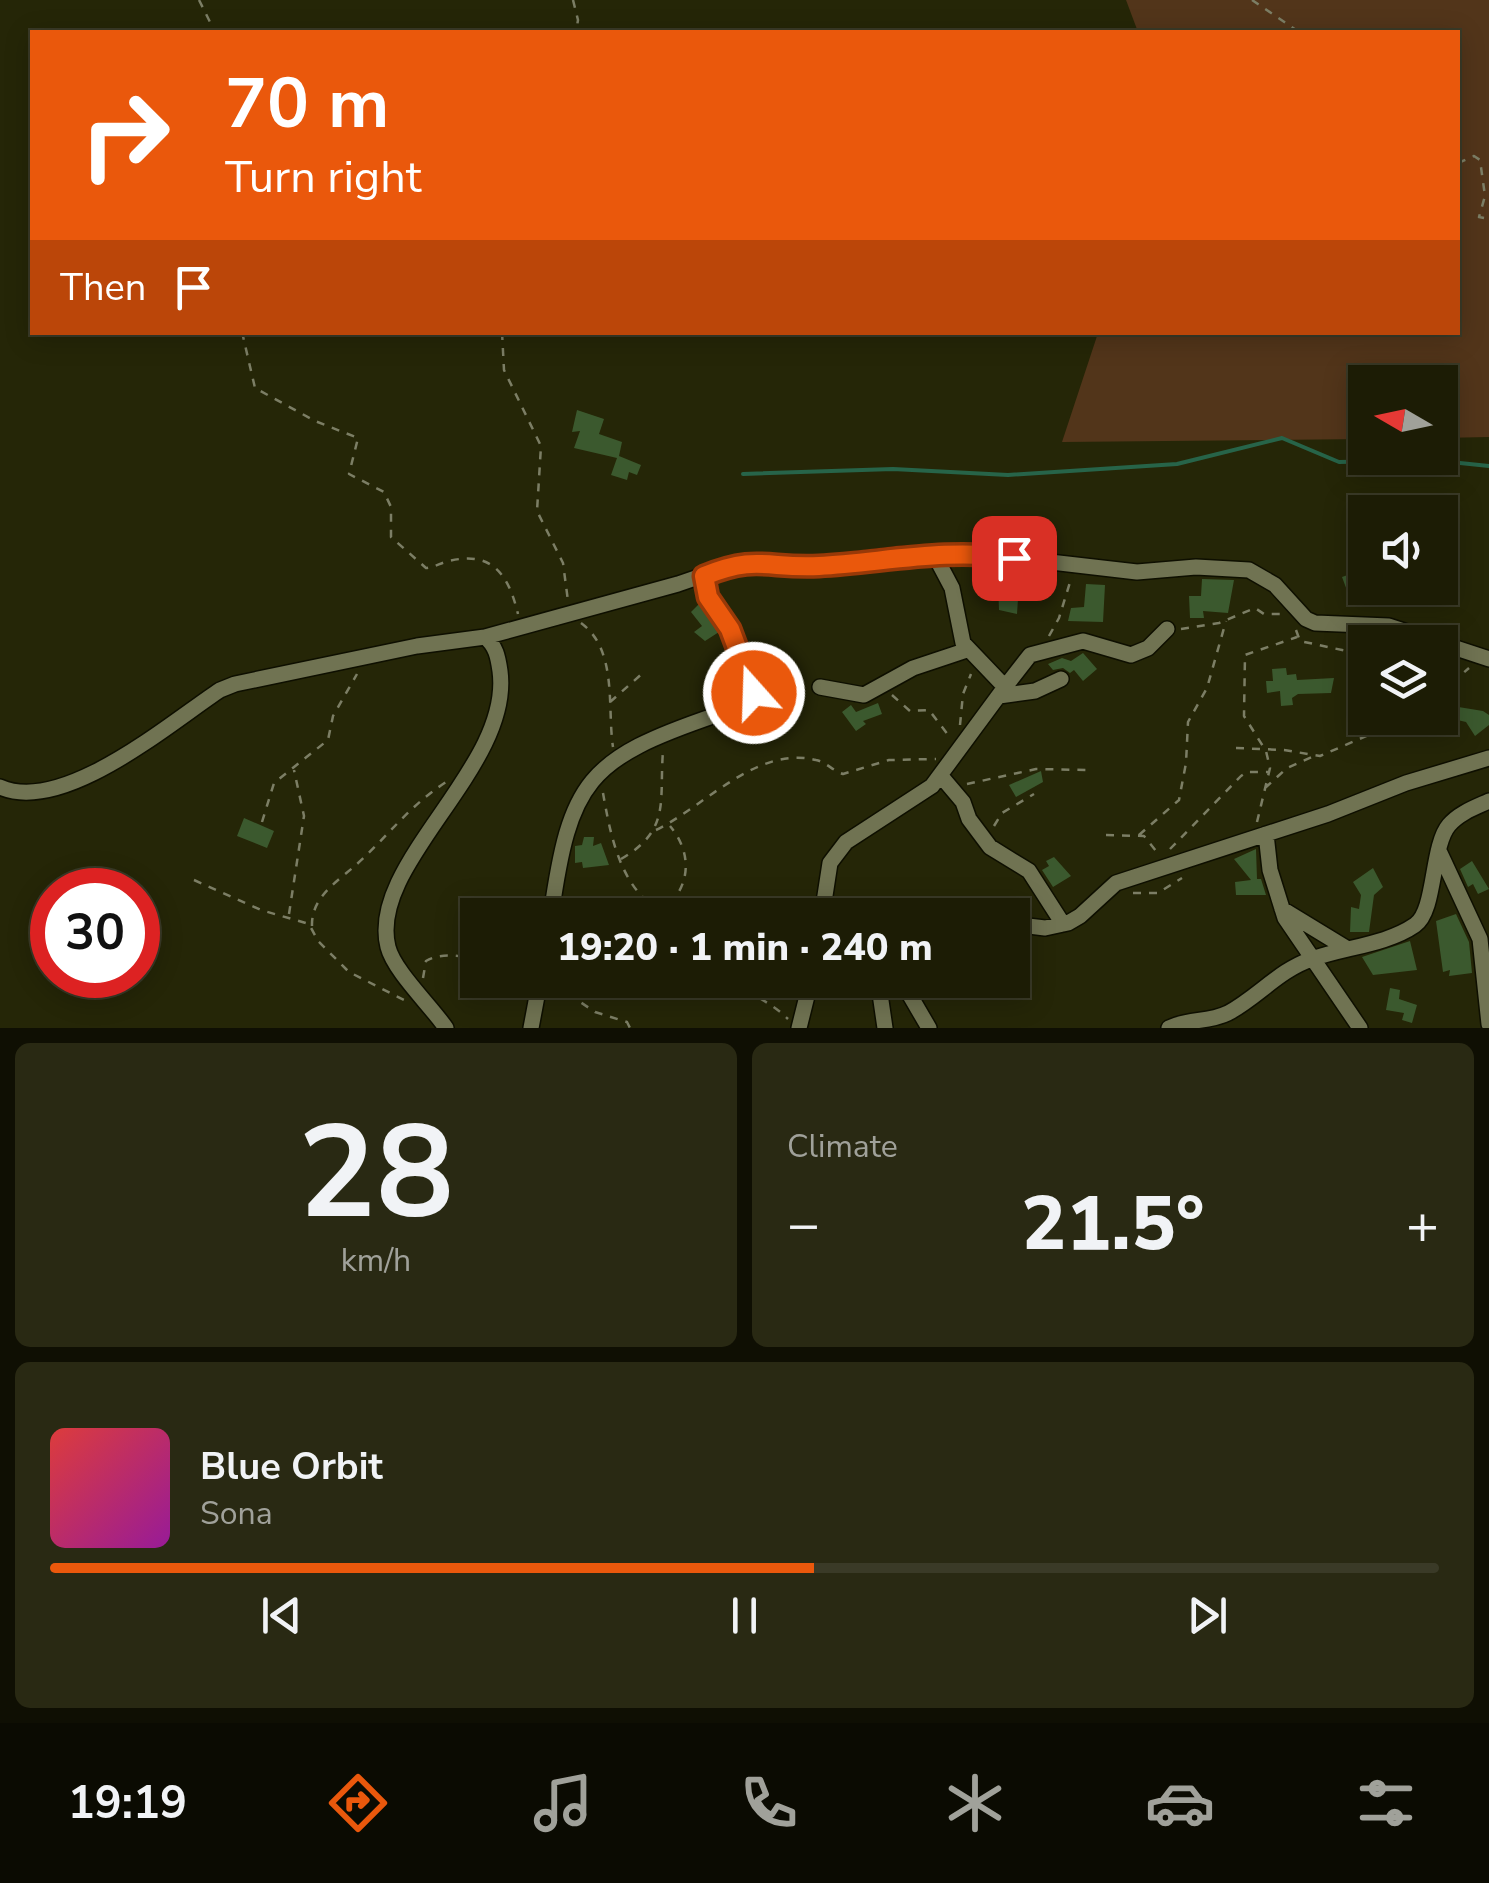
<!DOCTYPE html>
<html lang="en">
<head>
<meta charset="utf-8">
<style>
	:root { --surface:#1c1c05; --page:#292913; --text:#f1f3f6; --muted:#a0a19a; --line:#3a3a27; --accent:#ea580c }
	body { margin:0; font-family:"Nunito Sans",sans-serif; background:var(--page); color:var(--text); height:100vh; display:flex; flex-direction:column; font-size:38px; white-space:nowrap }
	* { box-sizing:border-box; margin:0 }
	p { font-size:32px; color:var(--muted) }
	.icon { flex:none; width:55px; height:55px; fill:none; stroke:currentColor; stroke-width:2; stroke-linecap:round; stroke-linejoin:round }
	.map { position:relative; height:1028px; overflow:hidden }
	.side { display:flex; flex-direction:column; gap:15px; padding:15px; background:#0f0f03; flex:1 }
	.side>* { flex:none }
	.guide { position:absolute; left:30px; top:30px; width:1430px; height:305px; border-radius:0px; box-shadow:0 5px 25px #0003,0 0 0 2px var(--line); background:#ea580c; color:#fff; overflow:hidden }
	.needle { width:65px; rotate:279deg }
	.fabs { position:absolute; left:1348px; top:365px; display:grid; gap:20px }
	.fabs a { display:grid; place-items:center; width:110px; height:110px; border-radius:0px; background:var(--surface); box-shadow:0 5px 25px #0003,0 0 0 2px var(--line); font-size:50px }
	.speed { position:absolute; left:30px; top:868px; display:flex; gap:20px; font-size:50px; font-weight:700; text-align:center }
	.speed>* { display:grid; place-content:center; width:130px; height:130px; border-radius:50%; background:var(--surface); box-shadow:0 5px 25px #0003,0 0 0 2px var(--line); line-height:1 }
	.speed .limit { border:15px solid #d22; background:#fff; color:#111 }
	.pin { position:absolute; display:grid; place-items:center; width:85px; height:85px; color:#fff; margin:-42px; border-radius:20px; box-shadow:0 5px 15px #0006 }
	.me { position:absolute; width:110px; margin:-55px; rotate:340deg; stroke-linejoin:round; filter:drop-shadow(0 0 8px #0008) }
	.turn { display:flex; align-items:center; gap:35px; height:210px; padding:0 30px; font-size:45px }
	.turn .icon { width:130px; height:130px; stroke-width:2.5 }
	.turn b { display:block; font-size:70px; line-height:85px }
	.then { display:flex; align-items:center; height:95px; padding:0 30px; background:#0003; gap:20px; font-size:38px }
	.big { font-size:75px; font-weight:800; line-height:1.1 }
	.side .tile { flex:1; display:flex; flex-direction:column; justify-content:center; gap:15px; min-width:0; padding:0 35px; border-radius:15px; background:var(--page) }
	.side .dial { align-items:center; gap:0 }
	.dial b { font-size:130px; line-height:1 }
	.song { display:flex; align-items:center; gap:30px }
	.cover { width:120px; height:120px; border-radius:15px; background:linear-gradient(135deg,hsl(0 70% 55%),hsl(300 70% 35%)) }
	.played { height:10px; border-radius:5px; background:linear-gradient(90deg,var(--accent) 55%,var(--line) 55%) }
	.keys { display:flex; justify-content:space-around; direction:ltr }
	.heat { display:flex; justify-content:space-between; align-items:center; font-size:55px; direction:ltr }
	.side .tiles { flex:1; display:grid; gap:15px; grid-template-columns:1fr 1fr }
	.tile:last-child { grid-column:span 2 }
	.trip { position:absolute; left:460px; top:898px; width:570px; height:100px; border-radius:0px; background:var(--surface); box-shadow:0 5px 25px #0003,0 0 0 2px var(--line); font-weight:800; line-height:100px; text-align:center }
	.dock { display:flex; height:160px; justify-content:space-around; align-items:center; background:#0b0b02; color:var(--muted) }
	.dock .icon { width:70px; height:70px }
	.dock .selected { color:var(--accent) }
	.dock b { font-size:45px; color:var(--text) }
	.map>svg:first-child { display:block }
</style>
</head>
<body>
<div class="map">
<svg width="1489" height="1028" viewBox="0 0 1489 1028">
	<rect width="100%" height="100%" fill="#252607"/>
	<path fill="#52351a" d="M1126,0H1489V437L1440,438V382H1365V439L1062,442L1098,333L1458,332V32H1138Z"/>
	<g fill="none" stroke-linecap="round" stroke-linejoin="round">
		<path stroke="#276449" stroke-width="4" d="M743,474L893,469L1008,475L1177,464L1282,438L1339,462L1431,460L1489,466"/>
	</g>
	<path fill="#3b592e" d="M577,410L604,419L599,434L622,442L619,456L641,465L637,475L629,472L627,480L611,475L617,458L574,448L580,431L572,432Z
		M1365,569V602L1352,604L1342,577Z
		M1202,579L1234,580L1228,613L1203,611L1204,618H1190L1189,596H1201Z
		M998,583L1019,584L1017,614L999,610Z
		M1086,584L1105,585L1103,622L1068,621L1071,608L1084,607Z
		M699,604L719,632L705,641L694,632L702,626L691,612Z
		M1083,653L1097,669L1083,681L1074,670L1070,673L1063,668L1053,670L1048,664L1062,658L1071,661Z
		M1355,667L1365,669V722L1351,720L1353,705L1348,704Z
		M1286,668L1287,675L1296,674L1297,680L1334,678L1331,693L1298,694L1292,698L1293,705L1281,706L1280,691L1267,693L1266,681H1273L1272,669Z
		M878,703L882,714L863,721L866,724L856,731L842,712L851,705L856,712Z
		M1440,704L1483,711L1489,715V725L1475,736L1466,722L1440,716Z
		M1041,771L1043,782L1016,797L1009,785Z
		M244,818L274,831L267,848L237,836Z
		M584,837H594L593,846L601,843L609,865L583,868L582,862L575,863V846L582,845Z
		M1256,849L1257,879H1261L1266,895H1236L1235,882L1251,880L1234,859Z
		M1054,857L1071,876L1053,887L1042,870L1049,866L1046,861Z
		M1472,861L1489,889L1478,894L1473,884L1468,887L1460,869Z
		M1373,868L1383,887L1374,895L1369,932H1350L1351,907L1359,909L1361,895L1353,882Z
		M1456,914L1469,942L1472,973L1449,976L1450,970L1443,972L1436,921Z
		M1410,941L1417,970L1373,975L1362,957Z
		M1390,988L1400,990L1399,999L1417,1005L1412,1023L1402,1020L1404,1013L1386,1010Z"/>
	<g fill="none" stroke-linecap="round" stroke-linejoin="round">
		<g stroke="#0e0f00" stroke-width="18">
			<path id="minor" d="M485,637L678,584L739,563L807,566L906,554L990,555L1137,572L1196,567L1249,570L1275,585L1306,619L1315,623L1389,626L1489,659
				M820,687L864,695L913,668L967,650
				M1005,687L1030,655L1083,641L1131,655L1148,648L1167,629
				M999,696L1035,691L1061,679
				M941,776L963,802L969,819L990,847L1029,871L1063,924
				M0,787C63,815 170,723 220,690L235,684L417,646L485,637C496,646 498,657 500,671C513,767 367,864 388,947C394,971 431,1006 446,1028
				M1266,834L1270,870L1285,918L1360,1028
				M1440,853L1480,939L1489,1024
				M1282,909L1346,948
				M551,915C570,781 587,759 716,715C730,710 748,707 755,693L730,629L708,597L704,576
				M822,915L830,863L846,842L932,786L1005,687L963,643L952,588L934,554
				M867,915C906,904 950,902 988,915
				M1012,924L1045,928L1068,923L1080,916L1116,883L1328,814L1406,783L1489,758
				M878,980L885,1028
				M901,980L929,1028
				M531,1028L540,980
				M799,1028L811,980
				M1169,1028C1188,1018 1208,1023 1228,1013C1258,997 1279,970 1312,959C1345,947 1386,945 1415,925C1436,911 1431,846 1449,825C1459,813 1476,807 1489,801"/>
		</g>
		<path stroke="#7c7e65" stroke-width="2.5" stroke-dasharray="8 8" stroke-linecap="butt" d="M199,0L215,32
			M573,0L578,20L576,32
			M1252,0L1299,32
			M1458,163L1474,156L1480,160L1485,196L1479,217L1489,219
			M242,332L255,388L315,421L358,438L349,474L384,492L391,507V537L426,568C435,567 440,563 449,561C494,550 509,577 518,614
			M502,332L504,370L541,446L537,511L563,563L568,601
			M581,623C618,650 607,708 613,747
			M1181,629L1219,623L1255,608L1264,614H1281
			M1296,630L1300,641L1365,655
			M1049,636L1059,618L1071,579
			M1440,693L1469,668
			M892,695L910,711L929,710L949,736
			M610,702L644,672
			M960,725L963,694L971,674
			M1236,748L1284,750L1320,756L1408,718
			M967,784L1036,769L1089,770
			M1265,788L1287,768L1312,757
			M603,793C610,832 619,884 656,908L669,905L677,915
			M262,822L274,783L328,740L333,716L357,674
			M1257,822L1270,768L1266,751L1244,716L1245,655L1297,637
			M994,826L1002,813L1034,794
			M656,830C704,807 757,745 816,760C826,762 833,771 843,774L889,760L936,759
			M1106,835L1144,836L1160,856
			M1139,835L1179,800L1186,763L1188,722L1207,688L1226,621
			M1170,849L1241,776L1247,772H1269
			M621,859C671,830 659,802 663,751
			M194,880L261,910L309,924L318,941L349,972L406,1001
			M1133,893H1158L1182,878
			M670,904C692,880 690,850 670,826
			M289,914L304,816L294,770
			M634,915L646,903
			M312,926C311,897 338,881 357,864C390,834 407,808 446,782
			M423,978L426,961C442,952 460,956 478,959
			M734,980C752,996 771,1002 788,1019
			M555,985L595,1012L627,1022L630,1028"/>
		<use href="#minor" stroke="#707352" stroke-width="15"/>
	</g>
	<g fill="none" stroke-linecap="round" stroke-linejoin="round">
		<g stroke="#983908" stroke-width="25">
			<path id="route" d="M754,693L730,629L708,597L704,576C758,554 768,569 819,566C886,562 946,548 1014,558"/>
		</g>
		<use href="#route" stroke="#ea580c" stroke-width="18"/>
	</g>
</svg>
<div class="fabs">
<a><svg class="needle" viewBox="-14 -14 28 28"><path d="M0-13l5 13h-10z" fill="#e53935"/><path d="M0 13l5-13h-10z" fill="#a0a19a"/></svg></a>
<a><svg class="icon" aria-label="sound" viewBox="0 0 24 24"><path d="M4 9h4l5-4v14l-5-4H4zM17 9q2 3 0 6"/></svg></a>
<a><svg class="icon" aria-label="layers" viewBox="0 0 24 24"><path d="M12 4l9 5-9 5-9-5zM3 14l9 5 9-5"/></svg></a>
</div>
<div class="speed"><div class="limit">30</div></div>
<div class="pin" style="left:1014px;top:558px;background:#d93025"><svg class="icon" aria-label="arrive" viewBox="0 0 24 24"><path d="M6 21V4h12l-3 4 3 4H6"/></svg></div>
<svg class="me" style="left:754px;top:693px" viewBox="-20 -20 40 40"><circle r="17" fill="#ea580c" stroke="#fff" stroke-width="3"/><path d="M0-11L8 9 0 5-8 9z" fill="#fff"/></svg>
<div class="trip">19:20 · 1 min · 240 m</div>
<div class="guide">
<div class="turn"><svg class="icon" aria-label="right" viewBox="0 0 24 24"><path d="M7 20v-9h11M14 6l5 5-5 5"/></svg><div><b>70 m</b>Turn right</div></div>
<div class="then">Then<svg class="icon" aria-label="arrive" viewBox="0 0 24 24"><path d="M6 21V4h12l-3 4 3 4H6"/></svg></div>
</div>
</div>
<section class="side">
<div class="tiles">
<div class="tile dial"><b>28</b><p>km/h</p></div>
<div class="tile"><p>Climate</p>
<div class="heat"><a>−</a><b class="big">21.5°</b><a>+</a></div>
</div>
<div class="tile">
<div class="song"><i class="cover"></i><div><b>Blue Orbit</b><p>Sona</p></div></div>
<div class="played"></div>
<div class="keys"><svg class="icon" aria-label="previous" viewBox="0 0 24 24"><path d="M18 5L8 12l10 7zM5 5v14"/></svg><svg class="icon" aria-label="pause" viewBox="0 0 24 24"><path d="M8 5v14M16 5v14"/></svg><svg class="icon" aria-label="next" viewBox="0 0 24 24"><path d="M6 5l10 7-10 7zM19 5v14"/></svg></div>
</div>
</div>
</section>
<nav class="dock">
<b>19:19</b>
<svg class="icon selected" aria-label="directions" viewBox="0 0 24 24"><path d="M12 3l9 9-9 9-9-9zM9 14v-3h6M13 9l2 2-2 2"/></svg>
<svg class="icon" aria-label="music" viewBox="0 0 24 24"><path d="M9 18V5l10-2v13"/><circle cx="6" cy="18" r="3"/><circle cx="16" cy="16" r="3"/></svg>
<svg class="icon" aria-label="phone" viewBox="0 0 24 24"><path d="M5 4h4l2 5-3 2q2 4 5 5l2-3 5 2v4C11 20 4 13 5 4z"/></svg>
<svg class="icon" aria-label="climate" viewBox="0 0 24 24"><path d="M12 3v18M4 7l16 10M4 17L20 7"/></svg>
<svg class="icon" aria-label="car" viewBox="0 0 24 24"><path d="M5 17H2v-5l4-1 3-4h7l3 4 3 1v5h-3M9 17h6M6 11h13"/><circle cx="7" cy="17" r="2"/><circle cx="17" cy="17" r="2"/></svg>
<svg class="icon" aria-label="filters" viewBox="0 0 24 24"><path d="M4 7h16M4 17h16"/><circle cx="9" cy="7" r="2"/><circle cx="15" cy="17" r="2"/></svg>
</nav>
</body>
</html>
